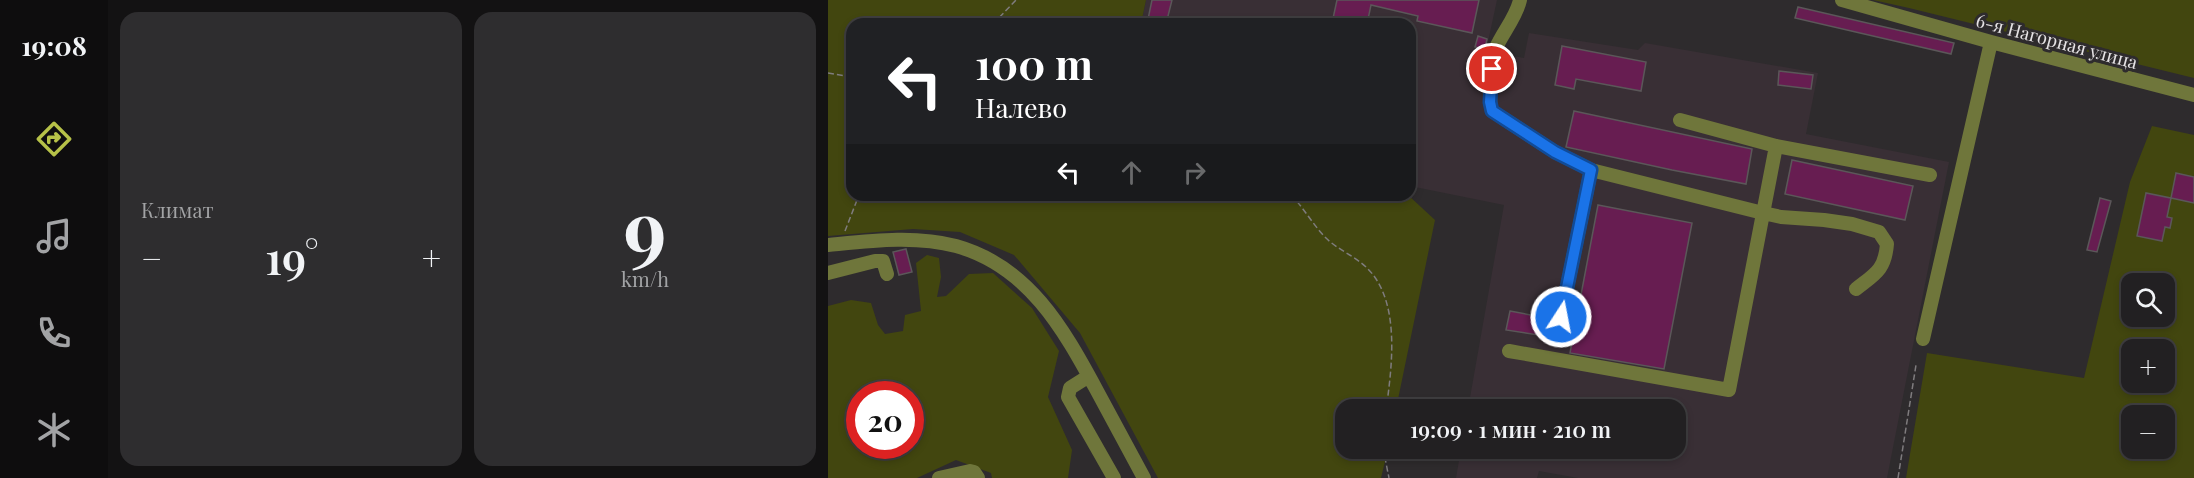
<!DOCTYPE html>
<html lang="ru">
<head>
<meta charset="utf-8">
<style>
	:root { --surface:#222022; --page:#2e2d2f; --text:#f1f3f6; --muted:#a2a3a5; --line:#3f3e40; --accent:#b6c148 }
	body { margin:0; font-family:"Playfair Display",serif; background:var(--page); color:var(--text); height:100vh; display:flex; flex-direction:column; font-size:22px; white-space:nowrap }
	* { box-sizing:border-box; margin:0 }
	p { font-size:20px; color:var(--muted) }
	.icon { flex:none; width:33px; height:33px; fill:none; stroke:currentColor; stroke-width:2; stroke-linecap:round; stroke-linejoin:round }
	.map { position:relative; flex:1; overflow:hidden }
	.side { display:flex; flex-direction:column; gap:12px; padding:12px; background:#131213; width:720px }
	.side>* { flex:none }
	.guide { position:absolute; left:18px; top:18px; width:570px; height:183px; border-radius:18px; box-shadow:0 3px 9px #0003,0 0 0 2px var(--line); background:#202124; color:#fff; overflow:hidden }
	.controls { position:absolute; left:1293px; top:273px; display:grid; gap:12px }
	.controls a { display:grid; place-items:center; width:54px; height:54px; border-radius:12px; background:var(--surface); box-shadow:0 3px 9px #0003,0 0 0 2px var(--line); font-size:30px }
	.speed { position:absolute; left:18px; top:381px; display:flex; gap:12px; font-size:30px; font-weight:700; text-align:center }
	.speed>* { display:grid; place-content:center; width:78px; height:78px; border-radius:50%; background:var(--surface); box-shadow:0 3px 9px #0003,0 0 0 2px var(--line); line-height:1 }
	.speed .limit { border:9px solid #d22; background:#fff; color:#111 }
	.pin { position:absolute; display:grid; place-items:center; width:51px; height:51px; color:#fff; margin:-26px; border:3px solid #fff; border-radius:50%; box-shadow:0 2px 6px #0007 }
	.me { position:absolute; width:66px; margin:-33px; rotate:11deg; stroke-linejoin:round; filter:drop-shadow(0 0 4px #0008) }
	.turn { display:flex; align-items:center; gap:21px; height:126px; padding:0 30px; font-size:27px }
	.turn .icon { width:78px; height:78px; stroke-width:2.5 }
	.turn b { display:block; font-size:42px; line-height:51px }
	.lanes { display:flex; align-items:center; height:57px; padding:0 30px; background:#0003; justify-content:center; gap:30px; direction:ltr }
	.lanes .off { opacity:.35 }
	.big { font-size:45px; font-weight:600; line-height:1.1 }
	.side .widget { flex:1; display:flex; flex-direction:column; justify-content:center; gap:9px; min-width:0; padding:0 21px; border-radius:18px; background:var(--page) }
	.side .dial { align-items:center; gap:0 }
	.dial b { font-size:78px; line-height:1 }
	.heat { display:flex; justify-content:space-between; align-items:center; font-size:33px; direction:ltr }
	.side .tiles { flex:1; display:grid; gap:12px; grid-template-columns:repeat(2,1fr) }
	.trip { position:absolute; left:507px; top:399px; width:351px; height:60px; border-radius:18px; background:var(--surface); box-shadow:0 3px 9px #0003,0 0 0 2px var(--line); font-weight:600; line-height:60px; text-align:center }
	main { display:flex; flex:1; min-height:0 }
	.tab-bar { display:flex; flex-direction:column; width:108px; justify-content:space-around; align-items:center; background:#0e0d0e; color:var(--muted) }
	.tab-bar .icon { width:42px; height:42px }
	.tab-bar .active { color:var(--accent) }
	.tab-bar b { font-size:27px; color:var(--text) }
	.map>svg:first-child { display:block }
</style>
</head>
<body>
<main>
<nav class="tab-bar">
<b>19:08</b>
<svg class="icon active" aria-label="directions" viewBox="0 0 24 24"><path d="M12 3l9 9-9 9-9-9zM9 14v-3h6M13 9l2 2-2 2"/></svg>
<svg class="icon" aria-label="music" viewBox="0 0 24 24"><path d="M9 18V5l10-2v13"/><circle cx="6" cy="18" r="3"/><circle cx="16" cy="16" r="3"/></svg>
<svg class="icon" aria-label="phone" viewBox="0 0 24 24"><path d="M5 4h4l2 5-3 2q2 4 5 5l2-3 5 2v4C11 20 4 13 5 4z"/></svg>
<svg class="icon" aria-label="climate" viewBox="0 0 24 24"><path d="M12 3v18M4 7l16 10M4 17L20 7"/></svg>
</nav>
<section class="side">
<div class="tiles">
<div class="widget"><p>Климат</p>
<div class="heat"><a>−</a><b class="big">19°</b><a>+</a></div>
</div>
<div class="widget dial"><b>9</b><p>km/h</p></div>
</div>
</section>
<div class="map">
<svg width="1366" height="478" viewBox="0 0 1366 478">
	<rect width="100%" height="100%" fill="#2e2b2d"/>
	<path fill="#392f35" d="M318,0H669L658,51L696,58L701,33L810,50L817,43L990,73L978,134L1121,162L1059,478H750L711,471L709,478H628L633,449L848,448V410L640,409L676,205L582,186V24H313Z"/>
	<path fill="#42460f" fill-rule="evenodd" d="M0,0H318L313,24H24V195H580L607,220L568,409L518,410V448L560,449L553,478H330L252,333L186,255L132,232L85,229L0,236Z
		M1045,0H1366V78L1081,8Z
		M1324,126L1366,135V478H1078L1099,353L1256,378L1302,182ZM1304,284H1336V316H1304ZM1304,350H1336V382H1304ZM1304,416H1336V448H1304Z
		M99,255L111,258L113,277L109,297L118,296L141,274L165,273L204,308L231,351L220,397L244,450L240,478H164L163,473L128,460L89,478H0V306L23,300L43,303L50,325L57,334L75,331L77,315L93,311L88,263ZM32,394H82V446H32Z"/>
	<path fill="#671d51" stroke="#5b5759" stroke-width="1.5" d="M324,0H344L338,24H319Z
		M509,0H651L644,33L589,21L590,16L543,5L539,24L504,23Z
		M970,7L1126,43L1123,54L967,18Z
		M650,36L659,39L657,49L647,47Z
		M734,46L818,62L813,91L748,79L746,89L727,85Z
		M951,71L985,75L983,89L950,85Z
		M746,111L924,149L918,184L844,170L738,147Z
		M964,160L1085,186L1077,220L957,194Z
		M1348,173L1366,177V203L1343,198L1339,217L1344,218L1342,228L1337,227L1334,241L1309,236L1318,193L1343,198Z
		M1272,198L1283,201L1269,252L1259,250Z
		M770,205L864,223L836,369L742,353Z
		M78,249L84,272L71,275L65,252Z
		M682,311L724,319L726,322L723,337L678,330Z
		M672,401L698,406L697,410H670Z"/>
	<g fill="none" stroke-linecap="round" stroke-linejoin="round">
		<path stroke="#7f7c7e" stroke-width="1.5" stroke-dasharray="6 3" stroke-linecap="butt" d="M165,24L188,0
			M0,73L24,77
			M463,195C476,208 485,225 498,238C510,250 527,256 539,268C573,301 564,367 558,410
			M17,231L31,195
			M555,448L561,478
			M1070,478L1088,365"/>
		<path stroke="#6f763b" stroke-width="14" d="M692,0C688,18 674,33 667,50C662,62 660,98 664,111L727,152L763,170L935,213L953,217L996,220L1024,224L1051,232L1059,244C1057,270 1047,274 1028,289
			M1014,0L1163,42L1366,95
			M852,120L948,146L1102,175
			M0,245C41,241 87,235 128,246C200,266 235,328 268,389C284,419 300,448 316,478
			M0,273L47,261H55L59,274
			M733,317L763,170
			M1095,339L1163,42
			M681,351L901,390L948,146
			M261,376L242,388L240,397L286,478
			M111,478L142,471L146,472L150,478"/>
	</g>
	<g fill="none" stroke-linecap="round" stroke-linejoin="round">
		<g stroke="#114b97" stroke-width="15">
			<path id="route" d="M664,69L662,102L664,111L727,152L763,170L733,317"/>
		</g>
		<use href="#route" stroke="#1a73e8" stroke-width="10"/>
	</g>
	<g text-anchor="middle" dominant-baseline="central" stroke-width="6" stroke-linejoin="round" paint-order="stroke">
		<g font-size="18" fill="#e6e3e5" stroke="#2e2b2d">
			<text transform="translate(1229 41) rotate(15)">6-я Нагорная улица</text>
		</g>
	</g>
</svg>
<div class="controls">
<a><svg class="icon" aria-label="search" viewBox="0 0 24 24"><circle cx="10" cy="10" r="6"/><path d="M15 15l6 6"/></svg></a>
<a>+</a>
<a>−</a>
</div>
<div class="speed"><div class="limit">20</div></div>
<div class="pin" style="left:664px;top:69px;background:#d93025"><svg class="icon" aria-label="arrive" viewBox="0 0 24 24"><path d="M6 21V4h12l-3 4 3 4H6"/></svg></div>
<svg class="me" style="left:733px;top:317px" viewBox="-20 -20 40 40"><circle r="17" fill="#1a73e8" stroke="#fff" stroke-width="3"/><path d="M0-11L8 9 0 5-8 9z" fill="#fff"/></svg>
<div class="trip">19:09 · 1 мин · 210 m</div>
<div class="guide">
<div class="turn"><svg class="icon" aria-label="left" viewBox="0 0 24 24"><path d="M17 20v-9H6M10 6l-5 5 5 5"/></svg><div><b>100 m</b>Налево</div></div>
<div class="lanes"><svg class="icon" aria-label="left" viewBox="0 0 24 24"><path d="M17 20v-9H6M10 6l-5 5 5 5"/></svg><svg class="icon off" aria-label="ahead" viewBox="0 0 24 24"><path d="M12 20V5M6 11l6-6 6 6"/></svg><svg class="icon off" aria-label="right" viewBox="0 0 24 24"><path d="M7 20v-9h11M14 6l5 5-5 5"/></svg></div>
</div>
</div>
</main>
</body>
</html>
